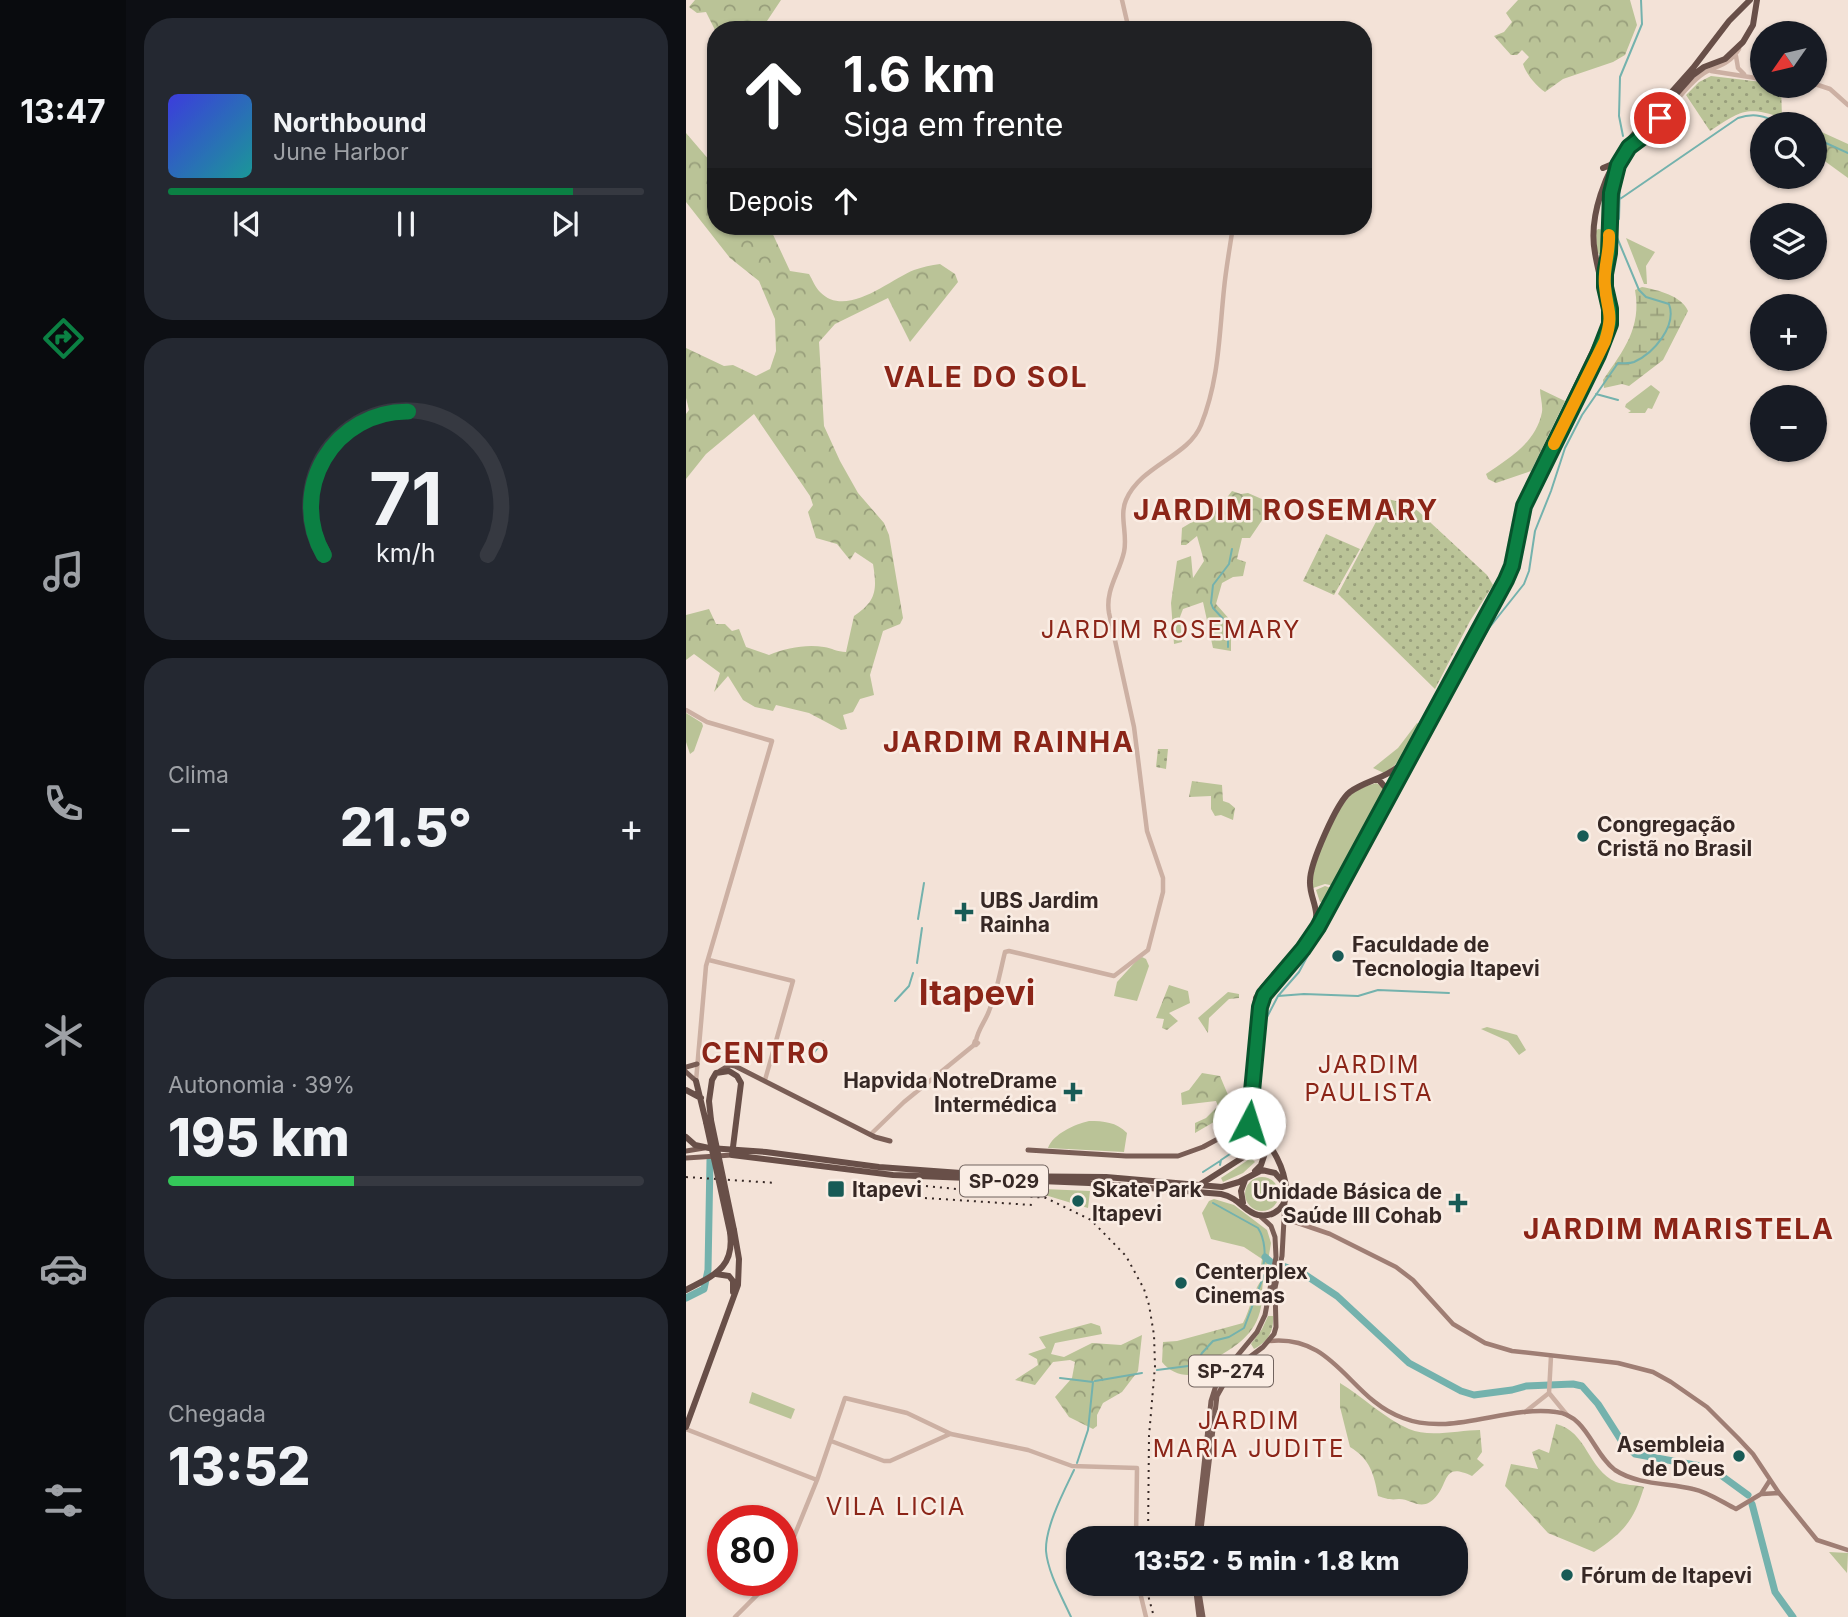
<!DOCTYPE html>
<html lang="pt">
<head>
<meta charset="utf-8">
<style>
	:root { --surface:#171b24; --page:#242831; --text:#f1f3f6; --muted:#9ea1a6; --line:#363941; --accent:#0b8043 }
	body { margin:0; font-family:Inter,sans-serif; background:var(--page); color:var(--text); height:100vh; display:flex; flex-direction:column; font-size:26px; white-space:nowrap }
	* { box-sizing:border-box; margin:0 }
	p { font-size:23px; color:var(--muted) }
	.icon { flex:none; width:38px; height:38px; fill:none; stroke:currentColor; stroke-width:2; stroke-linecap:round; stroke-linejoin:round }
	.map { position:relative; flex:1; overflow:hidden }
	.panel { display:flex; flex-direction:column; gap:18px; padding:18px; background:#0d0f14; width:560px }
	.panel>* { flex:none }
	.banner { position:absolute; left:21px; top:21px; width:665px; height:214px; border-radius:28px; box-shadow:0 2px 5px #0004; background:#202124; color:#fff; overflow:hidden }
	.needle { width:46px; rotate:236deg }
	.fabs { position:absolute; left:1064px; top:21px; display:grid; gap:14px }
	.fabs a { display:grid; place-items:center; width:77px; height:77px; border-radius:50%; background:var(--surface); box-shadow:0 2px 5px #0004; font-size:35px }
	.speed { position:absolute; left:21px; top:1505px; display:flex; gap:14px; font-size:35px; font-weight:700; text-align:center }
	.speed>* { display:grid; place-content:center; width:91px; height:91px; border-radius:50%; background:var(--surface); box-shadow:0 2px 5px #0004; line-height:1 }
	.speed .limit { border:10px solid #d22; background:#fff; color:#111 }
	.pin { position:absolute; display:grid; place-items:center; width:60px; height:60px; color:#fff; margin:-30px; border:4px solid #fff; border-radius:50%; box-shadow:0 2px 7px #0007 }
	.me { position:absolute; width:77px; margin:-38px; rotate:5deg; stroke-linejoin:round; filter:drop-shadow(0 0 5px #0008) }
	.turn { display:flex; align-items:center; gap:24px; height:147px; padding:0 21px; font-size:32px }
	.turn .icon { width:91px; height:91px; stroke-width:2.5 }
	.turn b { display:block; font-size:49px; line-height:60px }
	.then { display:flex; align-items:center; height:66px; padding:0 21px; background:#0003; gap:14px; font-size:26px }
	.big { font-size:52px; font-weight:800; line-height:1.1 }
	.panel .card { flex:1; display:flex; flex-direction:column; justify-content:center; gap:10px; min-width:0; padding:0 24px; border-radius:28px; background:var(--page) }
	.panel .dial { align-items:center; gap:0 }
	.dial svg { height:182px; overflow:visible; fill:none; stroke:var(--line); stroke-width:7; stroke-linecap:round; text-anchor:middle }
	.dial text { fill:var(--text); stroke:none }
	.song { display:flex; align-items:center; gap:21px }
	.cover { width:84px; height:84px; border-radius:10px; background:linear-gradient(135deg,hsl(240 70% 55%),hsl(180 70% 35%)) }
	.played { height:7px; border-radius:4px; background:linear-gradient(90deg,var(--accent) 85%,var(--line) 85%) }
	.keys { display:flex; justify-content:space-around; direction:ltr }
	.heat { display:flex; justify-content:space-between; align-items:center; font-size:38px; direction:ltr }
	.charge { height:10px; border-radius:5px; background:linear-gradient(90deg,#34c759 39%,var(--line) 0) }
	.trip { position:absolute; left:380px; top:1526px; width:402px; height:70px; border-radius:28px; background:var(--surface); box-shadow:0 2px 5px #0004; font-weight:800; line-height:70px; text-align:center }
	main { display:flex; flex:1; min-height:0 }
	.tab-bar { display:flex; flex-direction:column; width:126px; justify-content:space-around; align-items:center; background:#090b0e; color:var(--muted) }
	.tab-bar .icon { width:49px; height:49px }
	.tab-bar .selected { color:var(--accent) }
	.tab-bar b { font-size:32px; color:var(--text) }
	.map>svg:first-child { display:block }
</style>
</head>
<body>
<main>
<nav class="tab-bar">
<b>13:47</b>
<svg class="icon selected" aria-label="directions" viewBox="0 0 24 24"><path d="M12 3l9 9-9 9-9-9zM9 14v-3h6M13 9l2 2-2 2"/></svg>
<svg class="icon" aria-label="music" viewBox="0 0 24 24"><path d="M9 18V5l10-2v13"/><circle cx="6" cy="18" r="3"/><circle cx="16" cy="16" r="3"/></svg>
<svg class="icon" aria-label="phone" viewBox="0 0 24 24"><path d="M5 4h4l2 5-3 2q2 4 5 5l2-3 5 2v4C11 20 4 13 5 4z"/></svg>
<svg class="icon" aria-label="climate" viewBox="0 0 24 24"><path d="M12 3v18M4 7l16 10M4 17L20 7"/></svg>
<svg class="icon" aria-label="car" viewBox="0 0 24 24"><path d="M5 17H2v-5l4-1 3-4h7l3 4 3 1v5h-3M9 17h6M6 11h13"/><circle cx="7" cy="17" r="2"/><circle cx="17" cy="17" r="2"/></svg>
<svg class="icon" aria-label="filters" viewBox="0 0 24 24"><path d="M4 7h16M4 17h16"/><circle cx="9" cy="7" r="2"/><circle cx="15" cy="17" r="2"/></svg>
</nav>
<section class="panel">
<div class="card">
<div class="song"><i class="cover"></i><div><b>Northbound</b><p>June Harbor</p></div></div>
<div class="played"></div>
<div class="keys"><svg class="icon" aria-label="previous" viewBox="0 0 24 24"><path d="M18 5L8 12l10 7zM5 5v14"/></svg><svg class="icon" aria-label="pause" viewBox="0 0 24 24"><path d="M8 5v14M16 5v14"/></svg><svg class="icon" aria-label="next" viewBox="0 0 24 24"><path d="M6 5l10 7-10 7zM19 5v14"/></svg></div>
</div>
<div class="card dial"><svg viewBox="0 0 100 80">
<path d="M14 69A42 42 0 1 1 86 69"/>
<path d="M14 69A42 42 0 0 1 51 6" stroke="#0b8043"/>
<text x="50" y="56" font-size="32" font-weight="700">71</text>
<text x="50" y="72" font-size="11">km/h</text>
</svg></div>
<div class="card"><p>Clima</p>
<div class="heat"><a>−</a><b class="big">21.5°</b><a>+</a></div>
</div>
<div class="card"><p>Autonomia · 39%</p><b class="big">195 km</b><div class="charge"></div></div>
<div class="card"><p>Chegada</p><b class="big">13:52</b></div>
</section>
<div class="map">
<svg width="1162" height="1617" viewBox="0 0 1162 1617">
	<defs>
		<pattern id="grass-dots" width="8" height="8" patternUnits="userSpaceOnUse" patternTransform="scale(1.75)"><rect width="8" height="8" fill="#bac397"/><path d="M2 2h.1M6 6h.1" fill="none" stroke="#989e7b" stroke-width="1.8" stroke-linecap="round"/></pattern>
		<pattern id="forest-crowns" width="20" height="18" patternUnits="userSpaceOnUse" patternTransform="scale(1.75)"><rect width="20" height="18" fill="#bac397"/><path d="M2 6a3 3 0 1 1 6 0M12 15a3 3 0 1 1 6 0" fill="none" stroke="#989e7b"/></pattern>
		<pattern id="wetland-marsh" width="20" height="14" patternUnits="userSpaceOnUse" patternTransform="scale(1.75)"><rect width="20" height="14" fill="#bac397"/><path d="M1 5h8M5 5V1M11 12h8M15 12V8" fill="none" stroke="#989e7b"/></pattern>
	</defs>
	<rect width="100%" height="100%" fill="#f3e2d7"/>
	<path fill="url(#grass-dots)" d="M1025,76L1076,82V86H1095L1096,118C1059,105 1054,112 1024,131L1000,95L1013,82Z
		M702,499L721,504L732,511L801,575L807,585L784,621L749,689L652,594Z
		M640,534L674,549L648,595L617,581Z
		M472,749H482L480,769L470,767Z
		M582,1316H587C588,1331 582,1342 568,1349L565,1344L576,1329Z"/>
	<path fill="url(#forest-crowns)" d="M9,0H95L75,30H30V32L20,12L11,13L3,7Z
		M832,0H944L951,25L939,55L927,62L877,79L859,92C850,86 840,74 837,64L843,57L836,50L831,55H825L808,36L818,32L826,22L820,13Z
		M1129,129L1162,144V178L1129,154Z
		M0,133L30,168V226H83L104,271L123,274C126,279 129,287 134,292C160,319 203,280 228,270C237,267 245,265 254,264L269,274L272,282L224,342L202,298L149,324L133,342L138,426L154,461L172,493L198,523L203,535L217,618L214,624L197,631L184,675L188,695L174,699L167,712L157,715L161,729L155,730L123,713L90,705L87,711L69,707L57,700L42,676L28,692L34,673L8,654L0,660V615L23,609L30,624H39L46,631L53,629L60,647L83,655C100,648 120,644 138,647C146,648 151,652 160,652L168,616C191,601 191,589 187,564L169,552L164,560L151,544L130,538L122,512L127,505L124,496L68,414L20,454L0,479V414L3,410L0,398V348L38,366L47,365L70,376L84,369L90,351L89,319L73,281L44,258L0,202Z
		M854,389L879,401L845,471L810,483L802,479L800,474C823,458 850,443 856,412C857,405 854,396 854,389Z
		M546,491L555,494L562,493L587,504L564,538H556L551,559L560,562L557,576L547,577L536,583L530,604L545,621V651L527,648L517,602L497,609L494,617L496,642L488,644L485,603L491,561L505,556L507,578L518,561L511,536L500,545H495L496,528L536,504Z
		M506,781L536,785L537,801L543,803L549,808L547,820L535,815L529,816L525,809V796L503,797Z
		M483,985L502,991L504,1003L483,1013L492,1021L481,1030L476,1028L478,1019L470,1018Z
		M542,992L553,994V998L543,999L523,1018L522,1033L512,1018Z
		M516,1073L534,1076L545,1102H548L545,1116L533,1119L509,1133V1123L520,1118L532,1106L530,1101L496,1105L495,1093L503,1090Z
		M578,1278C575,1288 577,1298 575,1307C570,1335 548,1348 526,1360L522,1370C506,1378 488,1377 476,1362L477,1342L491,1341L557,1323C564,1311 568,1285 578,1278Z
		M405,1323L414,1326L416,1334L369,1343L365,1354L378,1357L406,1343L435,1345L456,1335L452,1371L436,1392L417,1403L411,1415V1426L407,1429L383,1417L369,1397L386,1378L389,1362L384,1360L367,1362L349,1385L329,1380L352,1365L351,1359L342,1354L360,1348L353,1337Z
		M654,1383C677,1397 698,1418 723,1429C743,1438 773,1430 794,1430L796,1452L791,1459L798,1465L786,1476C753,1460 765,1488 744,1502C733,1509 724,1499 713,1499C704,1500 701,1499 692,1496C688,1474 684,1459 664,1447L654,1407Z
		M870,1424C901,1431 902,1470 930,1482C938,1485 950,1485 958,1487C948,1521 937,1533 908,1552L862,1533L819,1486L825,1464L852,1469L846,1452L853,1449L863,1453Z"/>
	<path fill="url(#wetland-marsh)" d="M956,287C972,290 996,296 1002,311L977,360L943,386L936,384L918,388L917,380C937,351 956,328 949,290Z"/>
	<path fill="#bac397" d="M388,226H430L422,227L414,234L393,233Z
		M912,229L919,230L920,253L916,255L911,253L910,231Z
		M940,238L969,252L960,266L961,284H958Z
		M965,385L974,392L966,409L962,408L959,413H942L945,411L939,407L940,404Z
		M0,713L16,723L17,726L8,751L4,754L0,742Z
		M731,723L735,725C725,741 716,763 698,773L687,768L712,748Z
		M690,783L695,786L701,795L649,886L639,884L627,888C623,868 650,809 665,795C671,789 681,786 690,783Z
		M639,886L648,889L640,901L634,902L630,890Z
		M456,957L460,959L463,966L451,1001L428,996L431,982L452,959Z
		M801,1027L831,1035L840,1050L833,1055L822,1041L795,1029Z
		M403,1121C418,1121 430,1122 441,1133L438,1152L362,1148C367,1134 389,1124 403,1121Z
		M565,1158L569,1162L557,1173L537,1182L535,1178Z
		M559 1194a17 17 0 1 1 34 0a17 17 0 1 1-34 0Z
		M358,1189L404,1191L402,1208L359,1195Z
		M528,1199L548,1205L581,1230L585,1243L581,1267L575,1265L576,1259L558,1247L525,1239L516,1213L523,1201Z
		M66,1392L109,1409L105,1419L63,1403Z
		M1143,1552L1162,1553L1161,1573Z"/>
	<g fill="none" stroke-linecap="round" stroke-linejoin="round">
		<path stroke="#74b2ad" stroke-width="2" d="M937,136L933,116L934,77L956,24L955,0
			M1129,138L1162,153
			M934,199L1052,118C1070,112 1080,117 1097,124
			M933,219L934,182L943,158
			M910,394L932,400
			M542,647V629L540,622L527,608L525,603L527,585L543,564L546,549
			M674,855L803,628L838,584L843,571L849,531L865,491L879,448L896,415L932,363C938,363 943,364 948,362C968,353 991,326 983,304L960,297L953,290L930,235
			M656,890L660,882
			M232,919L238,883
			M231,963L236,928
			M592,996L618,994L672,996L692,990L763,993
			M209,1001L223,986L227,973
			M579,1021L592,996L613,972L652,899
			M124,1058L137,1041
			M534,1165L535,1160L559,1144
			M517,1172L534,1161
			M527,1203L572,1228C579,1239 580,1255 577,1267
			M471,1370L510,1365L516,1353L527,1341L543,1337L558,1328L578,1275
			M374,1378L407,1382L402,1430L391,1463
			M409,1381L456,1373
			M385,1617C376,1597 362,1573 360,1551C359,1527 378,1491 388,1470"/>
		<path stroke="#74b2ad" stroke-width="7" d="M579,1257L586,1263
			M597,1266L618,1274L651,1296L723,1363L775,1391L788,1395L826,1390L840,1386L887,1384L896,1386L912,1404L935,1440L949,1454L1025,1468L1062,1495
			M0,1298L18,1289L22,1270L24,1160
			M1066,1504L1089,1592L1107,1617"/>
		<path stroke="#ccb0a3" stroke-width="4.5" d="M436,0L443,30
			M1050,56L1052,68L1058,74
			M1025,71L1076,79
			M1129,84L1144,89L1162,105
			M950,143C975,126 990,95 1014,76C1029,64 1040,69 1053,49
			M0,710L21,722L86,741L20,966L10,1081
			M23,960L107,981L79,1080
			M289,1041L292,1043L290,1045L288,1044Z
			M290,1041C292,1029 299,1022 303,1011C311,992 314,972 319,952L323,951L428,976L462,950L477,892V878L461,831L448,727L423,613C419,590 433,574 438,552C442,535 433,516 440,500C455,465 502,457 515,425C533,380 533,337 538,289C540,268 544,247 547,226
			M185,1134L218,1102L288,1045
			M865,1356L863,1393L881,1415
			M839,1412L863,1393
			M0,1429L131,1480
			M145,1441L198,1461H204L264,1434
			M96,1566L131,1480L159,1398L221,1413L265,1434L342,1450L386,1466L451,1468L450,1538
			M452,1584L460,1617
			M49,1617L86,1580"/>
		<path stroke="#9f7e74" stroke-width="4.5" d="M599,1209L606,1221L644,1234L710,1267L727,1280L767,1324L799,1343L826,1351L932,1363L967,1372L985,1382L1021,1407L1052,1438L1067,1454L1093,1493L1131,1540L1162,1550
			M583,1341C650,1334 663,1399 717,1418C766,1437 820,1405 870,1412C901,1415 907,1454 929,1470C952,1485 982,1483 1007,1489C1022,1492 1036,1502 1050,1509L1075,1494L1084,1480
			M1076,1494L1093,1493"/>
		<path stroke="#795d55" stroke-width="5" d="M0,1067L11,1064
			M34,1071L44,1065L49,1066L189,1137L204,1141
			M0,1072L10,1081
			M342,1150L440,1156H492L517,1147L558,1125
			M0,1151L18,1148
			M0,1158L46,1155
			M510,1538L525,1401L532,1379L571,1332L579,1315L590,1257L589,1237L585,1226L573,1215
			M514,1538L531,1396L545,1371L577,1347L588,1334L590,1327L589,1288L596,1256L599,1201
			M509,1584L513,1617
			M512,1586L517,1617"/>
		<path stroke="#684f48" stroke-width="6" d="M917,168L929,163
			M799,611L820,569L834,503L918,328C923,303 913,278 909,253C902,216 920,171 942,141L1007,68L1043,21L1064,0
			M692,779L705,794
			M627,928C636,911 623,898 624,881C624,863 651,802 664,792C679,781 698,779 713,766L788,630
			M26,1080L30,1073L43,1071L51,1076L55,1083L46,1155L207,1175L403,1183L535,1194C554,1198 558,1212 572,1215C578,1216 584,1215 588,1213C611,1201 596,1165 586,1149C579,1138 568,1131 562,1120L574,1008L577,995L617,949L632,927L820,580L827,558L838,506L912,355L924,324V309L919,287V274L923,253L924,193L932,165L943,147L1007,75L1018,67L1039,59L1057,42L1067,25L1071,0
			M10,1081L20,1122
			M0,1090L15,1098
			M25,1120L23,1101L26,1080
			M0,1137L9,1145L23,1148L80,1152L193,1167L316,1176L420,1177L536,1187L553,1182L576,1170L589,1173L597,1182
			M569,1171L575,1165L579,1153L572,1140L558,1125L570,998L578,986L621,937
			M515,1184L570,1149L572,1140
			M557,1203L555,1191L559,1180
			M30,1274L43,1276L47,1281V1292
			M0,1290C28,1275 49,1268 44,1232
			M0,1427L52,1285L53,1259L48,1230"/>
		<path stroke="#362825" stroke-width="2" stroke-dasharray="2 5" stroke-linecap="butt" d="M0,1177L90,1183
			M240,1186L360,1198L405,1220L440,1256L458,1289L463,1305L468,1335L469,1366L463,1436L462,1538
			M239,1198L346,1205
			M459,1584L468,1617"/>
		<path stroke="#684f48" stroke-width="6" d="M25,1120L48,1230
			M20,1122L44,1232"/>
	</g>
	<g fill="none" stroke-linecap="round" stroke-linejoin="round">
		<g stroke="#07532c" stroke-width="18">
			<path id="route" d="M563,1123L574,1007L578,995L617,949L632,927L820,580L826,566L838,506L912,355L924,324V309L919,287V274L923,253L925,193L932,165L943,147L963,132L974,118"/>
		</g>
		<use href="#route" stroke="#0b8043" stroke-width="12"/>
		<path stroke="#f59e0b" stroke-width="12" d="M868,444L919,341C928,312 921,312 919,286C917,269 924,252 923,235"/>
	</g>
	<g fill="#185b56" stroke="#faede4" stroke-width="2.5">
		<circle cx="897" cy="836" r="7"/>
		<path d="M274.5 901.5h7v7h7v7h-7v7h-7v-7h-7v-7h7z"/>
		<circle cx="652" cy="956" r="7"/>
		<path d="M383.5 1081.5h7v7h7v7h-7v7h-7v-7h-7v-7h7z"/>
		<rect x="141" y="1180" width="18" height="18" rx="3.5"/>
		<circle cx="392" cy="1201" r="7"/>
		<path d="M768.5 1192.5h7v7h7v7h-7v7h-7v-7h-7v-7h7z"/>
		<circle cx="495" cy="1283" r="7"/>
		<circle cx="1053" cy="1456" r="7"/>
		<circle cx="881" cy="1575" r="7"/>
	</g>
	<g text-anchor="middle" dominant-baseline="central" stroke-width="5" stroke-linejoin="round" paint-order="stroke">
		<g fill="#faede4" stroke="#71635e" stroke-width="2">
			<rect x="274" y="1165.5" width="88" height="31" rx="5"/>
			<rect x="503" y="1355.5" width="84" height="31" rx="5"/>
		</g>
		<g font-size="19" font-weight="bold" fill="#362825">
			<text x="318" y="1181">SP-029</text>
			<text x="545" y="1371">SP-274</text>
		</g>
		<g font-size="21" font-weight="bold" fill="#362825" stroke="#faede4" text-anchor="start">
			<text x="911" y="824">Congregação<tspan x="911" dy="24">Cristã no Brasil</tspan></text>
			<text x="294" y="900">UBS Jardim<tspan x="294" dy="24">Rainha</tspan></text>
			<text x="666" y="944">Faculdade de<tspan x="666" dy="24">Tecnologia Itapevi</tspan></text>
			<text x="371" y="1080" text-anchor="end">Hapvida NotreDrame<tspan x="371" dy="24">Intermédica</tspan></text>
			<text x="166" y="1189">Itapevi</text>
			<text x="406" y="1189">Skate Park<tspan x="406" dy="24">Itapevi</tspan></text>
			<text x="756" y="1191" text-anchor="end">Unidade Básica de<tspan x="756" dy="24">Saúde III Cohab</tspan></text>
			<text x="509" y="1271">Centerplex<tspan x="509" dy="24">Cinemas</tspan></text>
			<text x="1039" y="1444" text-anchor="end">Asembleia<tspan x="1039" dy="24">de Deus</tspan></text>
			<text x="895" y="1575">Fórum de Itapevi</text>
		</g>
		<g font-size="24" letter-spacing="2" fill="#8b2518" stroke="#faede4">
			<text x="485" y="629">JARDIM ROSEMARY</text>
			<text x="683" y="1064">JARDIM<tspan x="683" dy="28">PAULISTA</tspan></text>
			<text x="563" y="1420">JARDIM<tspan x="563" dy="28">MARIA JUDITE</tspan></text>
			<text x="210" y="1506">VILA LICIA</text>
		</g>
		<g font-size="28" font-weight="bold" letter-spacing="2" fill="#8b2518" stroke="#faede4">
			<text x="300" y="377">VALE DO SOL</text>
			<text x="600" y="510">JARDIM ROSEMARY</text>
			<text x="323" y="742">JARDIM RAINHA</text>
			<text x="80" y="1053">CENTRO</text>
			<text x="993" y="1229">JARDIM MARISTELA</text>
		</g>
		<g font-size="35" font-weight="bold" fill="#8b2518" stroke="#faede4">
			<text x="291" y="992">Itapevi</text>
		</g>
	</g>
</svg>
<div class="fabs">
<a><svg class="needle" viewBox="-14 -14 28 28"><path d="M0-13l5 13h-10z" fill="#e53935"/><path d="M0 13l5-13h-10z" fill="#9ea1a6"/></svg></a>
<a><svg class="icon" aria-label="search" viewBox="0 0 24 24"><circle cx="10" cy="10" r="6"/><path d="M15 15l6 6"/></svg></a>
<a><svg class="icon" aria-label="layers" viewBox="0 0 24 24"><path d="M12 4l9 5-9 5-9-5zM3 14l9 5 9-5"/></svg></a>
<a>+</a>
<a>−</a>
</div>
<div class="speed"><div class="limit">80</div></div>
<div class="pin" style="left:974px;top:118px;background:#d93025"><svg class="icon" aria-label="arrive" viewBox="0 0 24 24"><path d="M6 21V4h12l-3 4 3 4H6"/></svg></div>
<svg class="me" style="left:563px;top:1123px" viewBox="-20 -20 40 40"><circle r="19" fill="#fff"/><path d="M0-13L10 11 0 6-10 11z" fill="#0b8043"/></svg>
<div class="trip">13:52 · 5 min · 1.8 km</div>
<div class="banner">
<div class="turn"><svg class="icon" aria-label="ahead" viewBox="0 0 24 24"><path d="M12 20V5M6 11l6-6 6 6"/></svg><div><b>1.6 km</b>Siga em frente</div></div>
<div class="then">Depois<svg class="icon" aria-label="ahead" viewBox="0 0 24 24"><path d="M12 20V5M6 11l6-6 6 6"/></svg></div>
</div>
</div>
</main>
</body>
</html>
